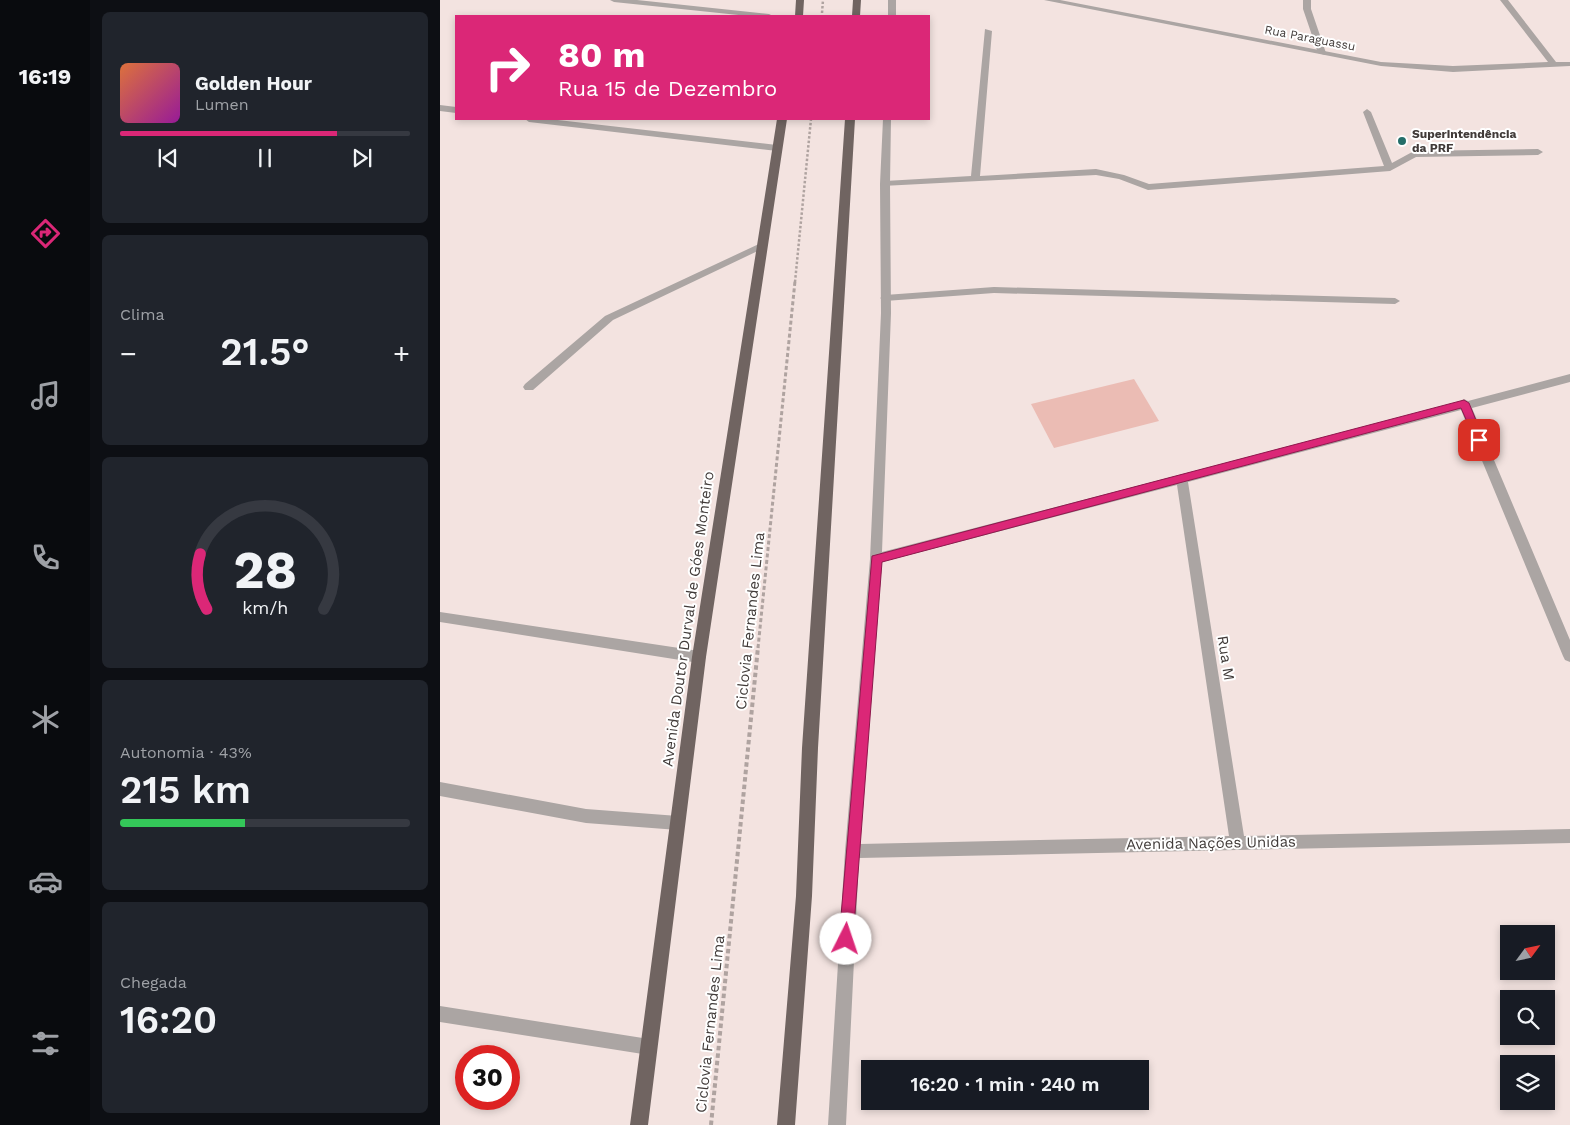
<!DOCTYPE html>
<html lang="pt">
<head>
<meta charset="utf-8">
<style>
	:root { --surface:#171b24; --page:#20242c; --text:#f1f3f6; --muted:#9ea1a6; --line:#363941; --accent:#db2777 }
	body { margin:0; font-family:"Work Sans",sans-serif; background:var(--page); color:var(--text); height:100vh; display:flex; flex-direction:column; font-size:19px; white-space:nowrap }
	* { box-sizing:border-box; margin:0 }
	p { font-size:16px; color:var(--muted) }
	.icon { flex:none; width:28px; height:28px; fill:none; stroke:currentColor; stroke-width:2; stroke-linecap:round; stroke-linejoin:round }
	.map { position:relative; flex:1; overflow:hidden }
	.details { display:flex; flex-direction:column; gap:12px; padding:12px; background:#0d0f14; width:350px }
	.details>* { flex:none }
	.hud { position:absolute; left:15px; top:15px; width:475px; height:105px; border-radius:0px; box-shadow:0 2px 8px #0003; background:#db2777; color:#fff; overflow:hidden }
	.needle { width:32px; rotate:57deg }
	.buttons { position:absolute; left:1060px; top:925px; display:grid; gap:10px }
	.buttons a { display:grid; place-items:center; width:55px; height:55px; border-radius:0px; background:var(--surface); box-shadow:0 2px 8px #0003; font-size:25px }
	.speed { position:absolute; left:15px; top:1045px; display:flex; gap:10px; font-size:25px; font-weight:700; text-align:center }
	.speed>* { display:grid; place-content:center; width:65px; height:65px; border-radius:50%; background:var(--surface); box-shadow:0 2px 8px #0003; line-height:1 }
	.speed .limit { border:8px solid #d22; background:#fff; color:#111 }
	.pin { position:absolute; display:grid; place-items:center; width:42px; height:42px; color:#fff; margin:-21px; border-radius:10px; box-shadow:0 2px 8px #0006 }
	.me { position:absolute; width:55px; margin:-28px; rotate:4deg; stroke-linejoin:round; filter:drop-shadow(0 0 4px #0008) }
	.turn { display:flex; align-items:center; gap:18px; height:105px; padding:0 20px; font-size:22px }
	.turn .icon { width:65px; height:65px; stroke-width:2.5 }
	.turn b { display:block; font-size:35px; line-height:42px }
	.big { font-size:38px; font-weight:600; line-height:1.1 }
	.details .widget { flex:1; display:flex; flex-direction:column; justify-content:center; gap:8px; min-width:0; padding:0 18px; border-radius:8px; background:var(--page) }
	.details .dial { align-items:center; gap:0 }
	.dial svg { height:130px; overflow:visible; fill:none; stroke:var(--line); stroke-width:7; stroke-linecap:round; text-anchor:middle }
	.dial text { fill:var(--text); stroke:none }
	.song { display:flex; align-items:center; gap:15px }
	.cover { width:60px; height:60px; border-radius:8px; background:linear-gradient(135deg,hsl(20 70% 55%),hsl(300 70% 35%)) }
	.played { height:5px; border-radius:2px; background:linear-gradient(90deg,var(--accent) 75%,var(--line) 75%) }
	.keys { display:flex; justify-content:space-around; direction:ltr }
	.heat { display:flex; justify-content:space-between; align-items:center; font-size:28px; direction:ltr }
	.charge { height:8px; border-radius:4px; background:linear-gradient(90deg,#34c759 43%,var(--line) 0) }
	.trip { position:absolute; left:421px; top:1060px; width:288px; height:50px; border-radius:0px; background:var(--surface); box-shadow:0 2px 8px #0003; font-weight:600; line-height:50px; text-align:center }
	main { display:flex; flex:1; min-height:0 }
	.dock { display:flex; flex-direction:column; width:90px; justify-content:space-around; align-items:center; background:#090b0e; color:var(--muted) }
	.dock .icon { width:35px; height:35px }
	.dock .selected { color:var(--accent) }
	.dock b { font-size:22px; color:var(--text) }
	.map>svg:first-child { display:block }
</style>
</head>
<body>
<main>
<nav class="dock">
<b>16:19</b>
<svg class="icon selected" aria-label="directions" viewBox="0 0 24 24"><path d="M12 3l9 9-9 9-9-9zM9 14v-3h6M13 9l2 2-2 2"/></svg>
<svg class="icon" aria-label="music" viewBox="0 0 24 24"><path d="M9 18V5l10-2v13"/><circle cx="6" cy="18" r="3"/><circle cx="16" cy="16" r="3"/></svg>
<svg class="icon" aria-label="phone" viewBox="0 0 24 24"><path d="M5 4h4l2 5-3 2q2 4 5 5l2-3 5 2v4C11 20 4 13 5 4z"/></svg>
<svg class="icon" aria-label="climate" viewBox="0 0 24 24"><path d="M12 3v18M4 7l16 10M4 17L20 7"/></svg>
<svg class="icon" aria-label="car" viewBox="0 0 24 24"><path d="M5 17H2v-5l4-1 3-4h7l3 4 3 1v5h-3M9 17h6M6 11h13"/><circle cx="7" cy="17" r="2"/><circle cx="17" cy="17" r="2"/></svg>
<svg class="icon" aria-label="filters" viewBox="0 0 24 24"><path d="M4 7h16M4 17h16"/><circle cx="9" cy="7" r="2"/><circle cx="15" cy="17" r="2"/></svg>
</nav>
<section class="details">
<div class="widget">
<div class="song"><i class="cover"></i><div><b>Golden Hour</b><p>Lumen</p></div></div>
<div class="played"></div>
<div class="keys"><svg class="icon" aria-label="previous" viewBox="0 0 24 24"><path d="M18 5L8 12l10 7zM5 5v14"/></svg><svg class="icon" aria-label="pause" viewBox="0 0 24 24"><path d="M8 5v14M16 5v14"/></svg><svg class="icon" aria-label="next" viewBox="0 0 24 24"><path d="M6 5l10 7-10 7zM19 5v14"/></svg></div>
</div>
<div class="widget"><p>Clima</p>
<div class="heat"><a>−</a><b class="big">21.5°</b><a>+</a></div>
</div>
<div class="widget dial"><svg viewBox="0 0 100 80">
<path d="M14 69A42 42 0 1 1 86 69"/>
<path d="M14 69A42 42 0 0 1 10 35" stroke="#db2777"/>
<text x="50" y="56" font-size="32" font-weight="700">28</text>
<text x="50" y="72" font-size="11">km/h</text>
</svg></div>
<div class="widget"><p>Autonomia · 43%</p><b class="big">215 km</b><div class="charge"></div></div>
<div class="widget"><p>Chegada</p><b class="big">16:20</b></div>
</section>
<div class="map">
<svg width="1130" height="1125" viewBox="0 0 1130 1125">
	<rect width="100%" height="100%" fill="#f3e3e0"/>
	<path fill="#ebbcb4" d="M694,379L719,421L614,448L591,404Z"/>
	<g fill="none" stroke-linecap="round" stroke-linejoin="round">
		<path stroke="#afa3a0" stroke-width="2.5" stroke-dasharray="2.5 2" stroke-linecap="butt" d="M382,13L383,0
			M355,282L371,119"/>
		<path stroke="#afa3a0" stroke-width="3" stroke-dasharray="4 2.5" stroke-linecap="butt" d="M318,648L355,281"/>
		<path stroke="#afa3a0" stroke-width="4" stroke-dasharray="4.5 3" stroke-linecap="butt" d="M271,1125L318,647"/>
		<path fill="#aba5a3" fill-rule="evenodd" d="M863,0H871V9L886,53L885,55L878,53L863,9Z
			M545,29L552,31L540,176L656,169L684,175L709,184L944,166L923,112L927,109L931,112L952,163L974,151L1098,149L1103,152L1098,155L976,157L950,171L708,190L679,179L656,175L442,186L440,184L445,181L531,176Z
			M0,105L16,107V113L0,111Z
			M85,119H109L337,145L342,148L337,151L89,122Z
			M321,243L324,244V248L173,320L93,390H85L83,387L85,384L165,316Z
			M554,287L955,298L960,301L955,304L554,293L445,301L440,298L445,295Z
			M0,612L259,651L264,653L266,657L264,661L259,663L0,622Z
			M0,782L146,809L238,816L243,818L245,823L243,828L238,830L146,823L0,796Z
			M0,1006L209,1039L215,1041L217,1047L215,1053L209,1055L0,1022Z"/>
		<path fill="#aba5a3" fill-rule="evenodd" d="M448,0H456V16H448Z
			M604,0H620L941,62L1013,66L1108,62L1060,0H1068L1116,62H1130V66L1013,72L941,66Z
			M443,119H451L450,184L451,313L442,552L1018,403L1024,399L1028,401L1130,374V382L1032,408L1130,640V662L1125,660L1123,656L1021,410L748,482L804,836L1130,829V843L419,858L406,1125H388L405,851L430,559L441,313L440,184ZM737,485L789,836L420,844L442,562Z"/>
		<path fill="#aba5a3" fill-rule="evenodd" d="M170,0H197L329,14L333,16H308L174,2Z"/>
		<path fill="#706461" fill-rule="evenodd" d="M356,0H364L363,16H355Z
			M413,0H421L420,16H412Z
			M337,119H347L266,657L208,1125H190L252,657Z
			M405,119H415L378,748L372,896L355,1125H337L356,896L362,748Z"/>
	</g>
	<path fill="#db2777" stroke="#8e194d" d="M1024,400L1029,403L1044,440L1043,442H1036L1021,408L442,562L413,939L411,944L406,946L401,944L399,939L432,556Z"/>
	<circle fill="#246e69" stroke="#fff" stroke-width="2" cx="962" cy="141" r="5"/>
	<g text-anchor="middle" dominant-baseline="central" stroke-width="4" stroke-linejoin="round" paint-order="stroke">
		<g font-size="12" fill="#413b39" stroke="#fff">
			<text transform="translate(870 38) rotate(11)">Rua Paraguassu</text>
		</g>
		<g font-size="12" font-weight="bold" fill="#413b39" stroke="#fff" text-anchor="start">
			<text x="972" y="134">Superintendência<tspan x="972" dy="14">da PRF</tspan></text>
		</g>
		<g font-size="15" fill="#413b39" stroke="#fff">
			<text transform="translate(248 619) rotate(-82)">Avenida Doutor Durval de Góes Monteiro</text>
			<text transform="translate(310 621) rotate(-84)">Ciclovia Fernandes Lima</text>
			<text transform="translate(786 658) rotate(81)">Rua M</text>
			<text transform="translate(771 843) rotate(-1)">Avenida Nações Unidas</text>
			<text transform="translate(270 1024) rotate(-84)">Ciclovia Fernandes Lima</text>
		</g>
	</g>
</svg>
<div class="buttons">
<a><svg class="needle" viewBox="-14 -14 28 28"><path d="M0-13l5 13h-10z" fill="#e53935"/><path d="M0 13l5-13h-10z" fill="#9ea1a6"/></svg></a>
<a><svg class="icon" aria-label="search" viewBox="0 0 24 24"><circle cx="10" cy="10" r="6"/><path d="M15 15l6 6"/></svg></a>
<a><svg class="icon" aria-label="layers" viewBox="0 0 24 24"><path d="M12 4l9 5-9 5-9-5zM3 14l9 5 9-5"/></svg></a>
</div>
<div class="speed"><div class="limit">30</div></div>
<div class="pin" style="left:1039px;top:440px;background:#d93025"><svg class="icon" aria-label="arrive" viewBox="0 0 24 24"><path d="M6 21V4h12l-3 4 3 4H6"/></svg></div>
<svg class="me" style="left:406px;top:939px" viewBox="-20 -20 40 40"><circle r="19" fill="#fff"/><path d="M0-13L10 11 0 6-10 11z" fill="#db2777"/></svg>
<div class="trip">16:20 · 1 min · 240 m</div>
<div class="hud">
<div class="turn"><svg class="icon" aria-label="right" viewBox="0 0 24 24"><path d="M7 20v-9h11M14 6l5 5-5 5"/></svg><div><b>80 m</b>Rua 15 de Dezembro</div></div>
</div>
</div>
</main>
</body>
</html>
